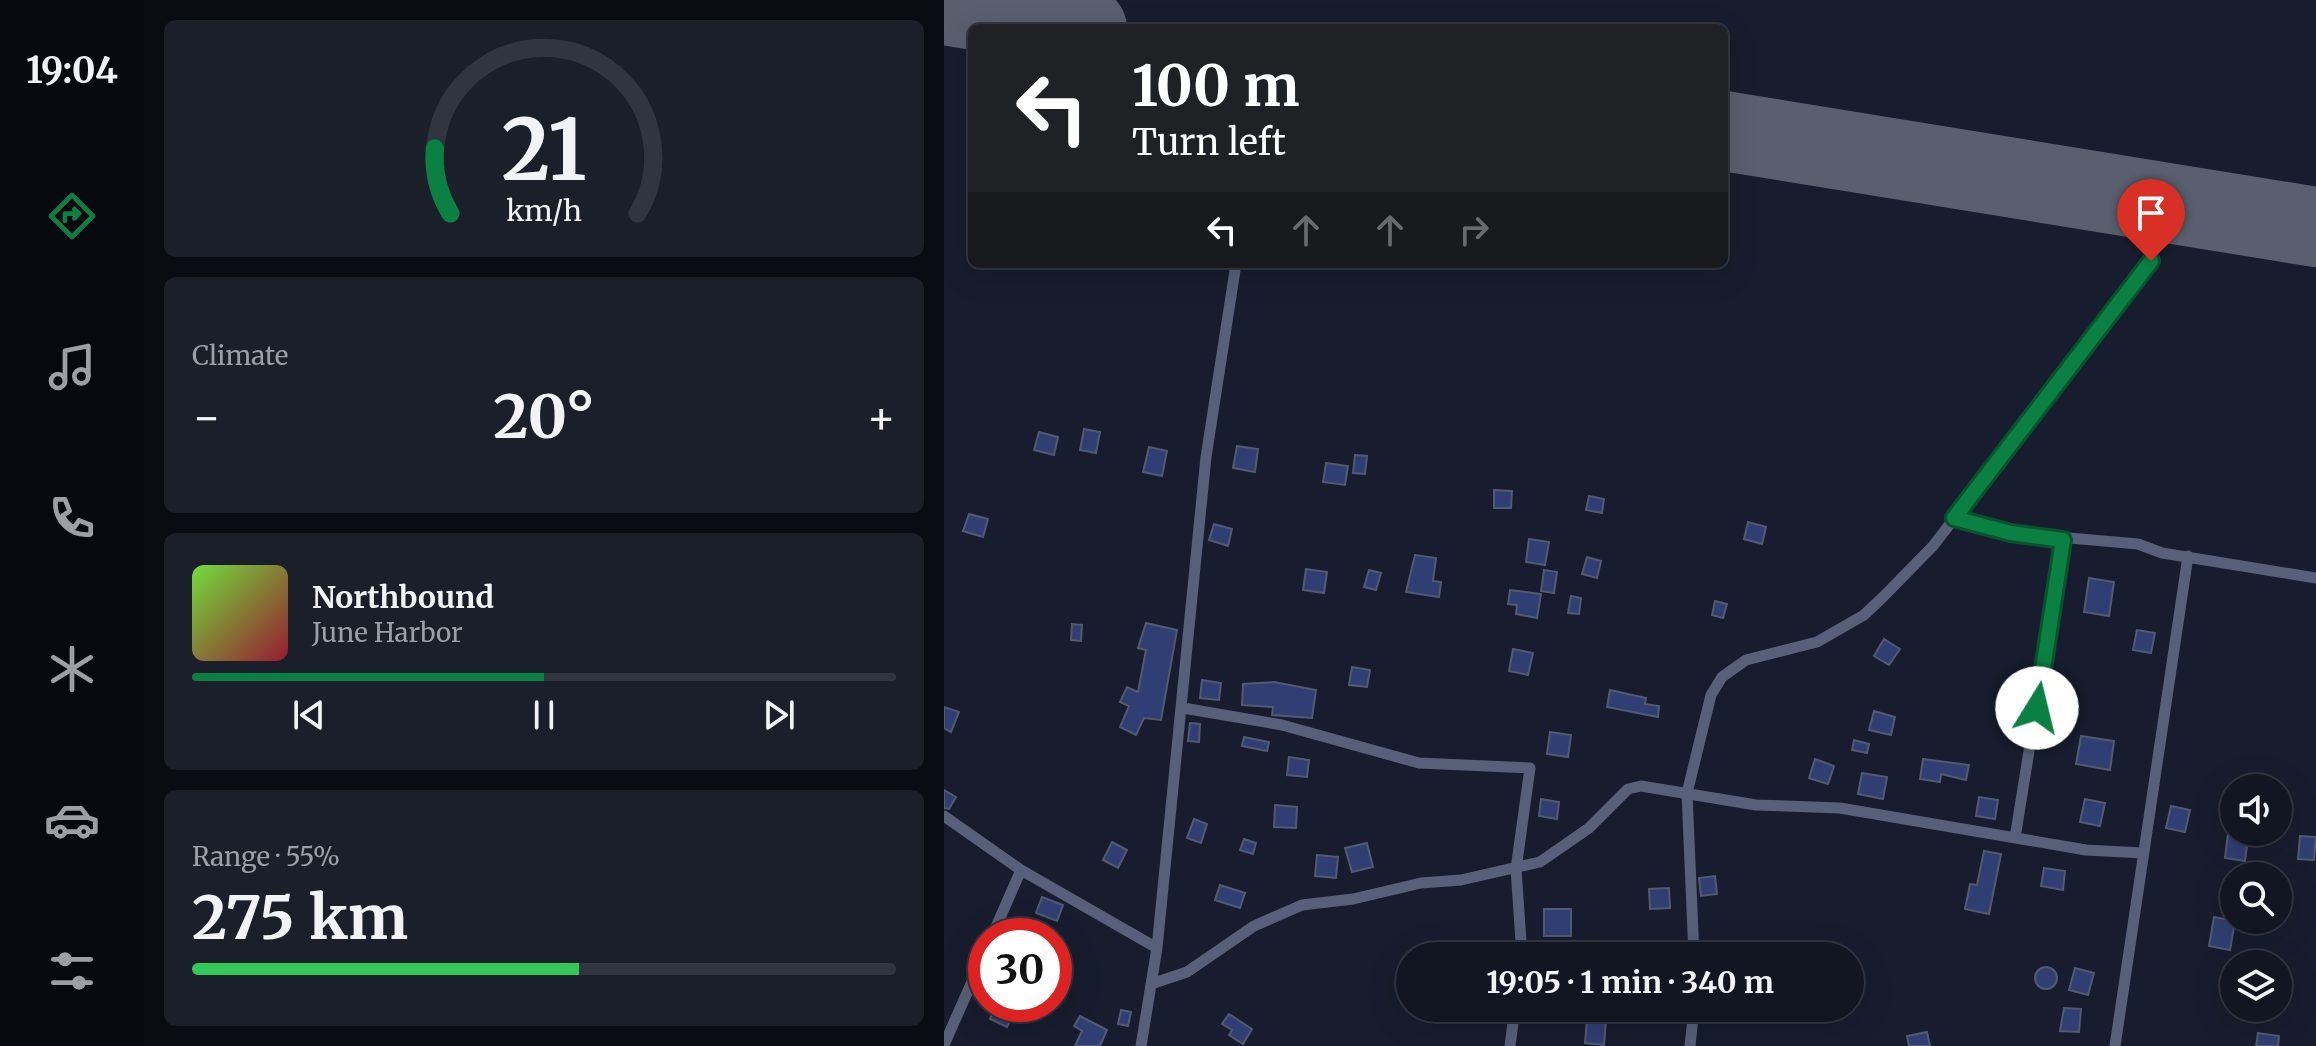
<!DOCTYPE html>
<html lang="en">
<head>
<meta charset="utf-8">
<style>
	:root { --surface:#111622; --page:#1a1f2a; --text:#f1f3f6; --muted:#9c9fa5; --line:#303540; --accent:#0b8043 }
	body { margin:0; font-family:Merriweather,serif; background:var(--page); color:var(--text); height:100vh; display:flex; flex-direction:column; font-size:30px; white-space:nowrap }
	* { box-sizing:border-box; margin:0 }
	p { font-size:26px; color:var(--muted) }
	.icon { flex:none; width:44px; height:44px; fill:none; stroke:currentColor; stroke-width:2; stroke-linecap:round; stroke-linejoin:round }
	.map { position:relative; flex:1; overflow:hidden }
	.details { display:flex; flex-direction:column; gap:20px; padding:20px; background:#090c13; width:800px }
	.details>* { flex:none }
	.hud { position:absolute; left:24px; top:24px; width:760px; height:244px; border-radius:12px; box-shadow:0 8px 32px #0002,0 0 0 2px var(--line); background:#202124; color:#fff; overflow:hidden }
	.fabs { position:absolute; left:1276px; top:774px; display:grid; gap:16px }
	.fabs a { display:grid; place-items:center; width:72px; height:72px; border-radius:50%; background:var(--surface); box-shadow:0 8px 32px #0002,0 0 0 2px var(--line); font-size:40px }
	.speed { position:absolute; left:24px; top:918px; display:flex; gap:16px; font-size:40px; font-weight:700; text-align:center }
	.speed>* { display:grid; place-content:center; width:104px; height:104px; border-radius:50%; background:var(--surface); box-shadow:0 8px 32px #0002,0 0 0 2px var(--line); line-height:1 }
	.speed .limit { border:12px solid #d22; background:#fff; color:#111 }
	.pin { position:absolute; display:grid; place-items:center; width:68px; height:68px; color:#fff; margin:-82px -34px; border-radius:50% 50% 50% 0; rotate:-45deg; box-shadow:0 0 8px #0007 }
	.pin .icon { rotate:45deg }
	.me { position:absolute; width:88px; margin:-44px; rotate:9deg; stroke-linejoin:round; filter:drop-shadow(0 0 6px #0008) }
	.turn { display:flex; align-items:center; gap:28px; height:168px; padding:0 32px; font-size:36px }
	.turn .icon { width:104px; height:104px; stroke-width:2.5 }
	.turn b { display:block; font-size:56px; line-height:68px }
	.lanes { display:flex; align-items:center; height:76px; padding:0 32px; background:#0003; justify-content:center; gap:40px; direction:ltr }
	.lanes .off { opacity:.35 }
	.big { font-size:60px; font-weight:700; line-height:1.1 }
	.details .tile { flex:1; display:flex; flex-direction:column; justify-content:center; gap:12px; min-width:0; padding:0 28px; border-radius:12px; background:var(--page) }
	.details .dial { align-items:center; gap:0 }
	.dial svg { height:208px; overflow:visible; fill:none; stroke:var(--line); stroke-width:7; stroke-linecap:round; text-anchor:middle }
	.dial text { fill:var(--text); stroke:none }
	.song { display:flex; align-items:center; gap:24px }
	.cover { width:96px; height:96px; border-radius:12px; background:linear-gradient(135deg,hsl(100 70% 55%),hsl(350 70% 35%)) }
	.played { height:8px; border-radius:4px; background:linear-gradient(90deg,var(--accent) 50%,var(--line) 50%) }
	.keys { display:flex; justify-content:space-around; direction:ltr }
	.heat { display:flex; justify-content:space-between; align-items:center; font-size:44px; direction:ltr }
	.charge { height:12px; border-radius:6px; background:linear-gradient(90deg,#34c759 55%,var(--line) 0) }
	.trip { position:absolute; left:452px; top:942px; width:468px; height:80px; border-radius:40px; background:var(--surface); box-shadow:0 8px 32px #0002,0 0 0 2px var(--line); font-weight:700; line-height:80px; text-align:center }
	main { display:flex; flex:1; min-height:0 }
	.menu { display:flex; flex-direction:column; width:144px; justify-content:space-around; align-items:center; background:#07090e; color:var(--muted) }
	.menu .icon { width:56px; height:56px }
	.menu .current { color:var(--accent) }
	.menu b { font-size:36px; color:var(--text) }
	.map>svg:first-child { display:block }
</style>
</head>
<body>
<main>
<nav class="menu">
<b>19:04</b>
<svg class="icon current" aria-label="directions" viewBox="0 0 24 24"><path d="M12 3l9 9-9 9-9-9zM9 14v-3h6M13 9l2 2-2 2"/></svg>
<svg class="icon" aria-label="music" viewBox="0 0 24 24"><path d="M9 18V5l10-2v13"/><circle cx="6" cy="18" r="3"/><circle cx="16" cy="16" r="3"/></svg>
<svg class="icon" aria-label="phone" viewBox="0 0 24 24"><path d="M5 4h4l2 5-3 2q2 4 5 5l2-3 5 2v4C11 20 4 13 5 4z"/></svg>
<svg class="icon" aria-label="climate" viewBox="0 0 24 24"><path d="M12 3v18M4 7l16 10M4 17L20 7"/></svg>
<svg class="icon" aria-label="car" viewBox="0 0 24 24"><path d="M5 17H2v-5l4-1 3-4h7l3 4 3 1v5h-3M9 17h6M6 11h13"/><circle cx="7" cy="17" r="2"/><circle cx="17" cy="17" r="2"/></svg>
<svg class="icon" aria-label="filters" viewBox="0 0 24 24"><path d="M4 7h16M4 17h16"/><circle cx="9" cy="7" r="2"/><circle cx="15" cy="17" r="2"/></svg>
</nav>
<section class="details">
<div class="tile dial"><svg viewBox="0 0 100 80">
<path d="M14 69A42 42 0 1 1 86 69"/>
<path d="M14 69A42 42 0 0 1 8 44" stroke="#0b8043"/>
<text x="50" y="56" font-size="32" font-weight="700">21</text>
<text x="50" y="72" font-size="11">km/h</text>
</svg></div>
<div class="tile"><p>Climate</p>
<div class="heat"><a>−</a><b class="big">20°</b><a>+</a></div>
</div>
<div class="tile">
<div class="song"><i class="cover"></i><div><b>Northbound</b><p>June Harbor</p></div></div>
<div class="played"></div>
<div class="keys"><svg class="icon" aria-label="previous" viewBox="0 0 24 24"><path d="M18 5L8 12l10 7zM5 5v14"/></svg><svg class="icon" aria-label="pause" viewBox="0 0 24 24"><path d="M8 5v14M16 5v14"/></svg><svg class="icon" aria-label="next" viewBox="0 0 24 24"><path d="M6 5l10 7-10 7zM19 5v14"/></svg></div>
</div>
<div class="tile"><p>Range · 55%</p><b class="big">275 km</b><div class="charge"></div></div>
</section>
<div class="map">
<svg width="1372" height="1046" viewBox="0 0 1372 1046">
	<rect width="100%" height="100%" fill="#171d2e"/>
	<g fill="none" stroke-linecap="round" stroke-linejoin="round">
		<path stroke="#595f6e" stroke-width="80" d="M0,5L143,28
			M780,131L1372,227"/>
	</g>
	<path fill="#303f73" stroke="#525a6f" stroke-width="2" d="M140,429L156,432L152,453L136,450Z
		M95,432L114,437L110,455L90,450Z
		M293,446L314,449L311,472L289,468Z
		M205,447L223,451L218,476L199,472Z
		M411,455L423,456L421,474L409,473Z
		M382,463L404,466L401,485L379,482Z
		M550,490L568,491L567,508H550Z
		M645,496L660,499L658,513L642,510Z
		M25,514L44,519L39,537L19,531Z
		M804,522L822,527L818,544L800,539Z
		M270,524L288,529L284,546L265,540Z
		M585,539L605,542L601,565L582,562Z
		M471,555L492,558L489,581L497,582L495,597L462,592Z
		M643,557L657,561L653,578L638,574Z
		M362,569L383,572L380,593L359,590Z
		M425,570L437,573L432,590L420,587Z
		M600,570L613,572L610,593L597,591Z
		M1145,578L1170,582L1165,616L1140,612Z
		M566,590L597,594L593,618L572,614L573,605L564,604Z
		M627,596L637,598L635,614L624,613Z
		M771,601L783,604L779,618L768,615Z
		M202,623L233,630L217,720L200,718L192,735L176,727L185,706L176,702L183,687L194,692L202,650L194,648Z
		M128,624L138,625L137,641L127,640Z
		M1193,630L1211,633L1207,653L1189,650Z
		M940,639L956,649L945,665L930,656Z
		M569,649L589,653L584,675L565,671Z
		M408,667L426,670L423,687L405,685Z
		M258,680L277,683L275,700L256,698Z
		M330,682L372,690L368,718L328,715L329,707L298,705L299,684Z
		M666,690L702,698L701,704L715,706L714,717L663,707Z
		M0,707L15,712L7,732L0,728Z
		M930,711L951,717L947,735L925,730Z
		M246,723L256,724L255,742L244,741Z
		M606,732L627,735L624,757L603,754Z
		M1137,736L1170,741L1166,770L1132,764Z
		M300,737L325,742L323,751L298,746Z
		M910,740L925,744L923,753L908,750Z
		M345,757L365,760L363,777L343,775Z
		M871,759L890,766L884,784L865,778Z
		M979,759L1025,765L1022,780L997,774L996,782L976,779Z
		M918,773L943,777L939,799L914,794Z
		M0,790L12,797L5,809L0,808Z
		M1035,797L1054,800L1051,819L1032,816Z
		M597,799L615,802L613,819L595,816Z
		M1141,799L1161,803L1156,826L1136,822Z
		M331,805L353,807L352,828L330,827Z
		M1227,806L1246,810L1241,832L1222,828Z
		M250,819L263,824L257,843L243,838Z
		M1284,834L1304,837L1301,861L1281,858Z
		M1356,836L1372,837L1370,860L1354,859Z
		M300,839L312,843L309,854L296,850Z
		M168,842L183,850L174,868L159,860Z
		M423,843L429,867L408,872L401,848Z
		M1040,851L1057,854L1045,914L1021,909L1026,884L1033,885Z
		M373,855L394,857L392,878L371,876Z
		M1100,868L1121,871L1119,890L1097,886Z
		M771,876L773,894L757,896L755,878Z
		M276,885L301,893L296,908L271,900Z
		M725,888L726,908L706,909L705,889Z
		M98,897L119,905L113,921L92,913Z
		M600,909H627V936H600Z
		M1270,917L1291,921L1286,950L1265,946Z
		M71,925L96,936H67Z
		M1091 978a11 11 0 1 1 22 0a11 11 0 1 1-22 0Z
		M1131,968L1150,973L1144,995L1125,990Z
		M1120,1008L1137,1009L1135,1032L1116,1031Z
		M50,1009L68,1017L63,1027L46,1019Z
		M177,1010L187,1012L184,1026L174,1024Z
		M285,1014L308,1029L299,1044L285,1035L288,1030L278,1024Z
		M136,1016L163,1030L156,1046H131L138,1031L130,1026Z
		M643,1018L662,1020L660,1045L641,1043Z
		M983,1032L986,1046H965L963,1036Z
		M1314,1033L1335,1036L1334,1046H1312Z"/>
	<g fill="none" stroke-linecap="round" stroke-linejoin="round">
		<path stroke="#576078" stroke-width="11" d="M1010,518L1067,533L1194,544L1218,553L1372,578
			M239,708L338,725L475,763L586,768L572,869L578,956
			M0,816L77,870L213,948
			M1071,838L1119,540
			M48,936L77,870
			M750,956L743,793L767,695L778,677L802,660L873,642L920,615L939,597L989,546L1207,261
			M207,984L243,972L310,926L358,905L409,899L477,883L517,880L596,862L645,828L684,789L697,786L812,805L896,808L1142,850L1199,853
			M0,1045L42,950
			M197,1046L213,948L262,457L292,264
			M566,1046L571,1008
			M746,1046L750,1008
			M1171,1046L1244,556"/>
	</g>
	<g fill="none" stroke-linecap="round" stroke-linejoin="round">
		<g stroke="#07532c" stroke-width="20">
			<path id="route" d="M1093,708L1119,540L1067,533L1010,518L1207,261"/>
		</g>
		<use href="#route" stroke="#0b8043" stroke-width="14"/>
	</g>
</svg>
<div class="fabs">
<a><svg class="icon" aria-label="sound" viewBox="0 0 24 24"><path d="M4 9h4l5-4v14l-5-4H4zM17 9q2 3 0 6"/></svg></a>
<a><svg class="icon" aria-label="search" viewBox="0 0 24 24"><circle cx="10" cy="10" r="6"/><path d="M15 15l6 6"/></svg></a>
<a><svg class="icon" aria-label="layers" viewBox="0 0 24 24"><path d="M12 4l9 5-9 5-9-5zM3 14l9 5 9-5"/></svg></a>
</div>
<div class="speed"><div class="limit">30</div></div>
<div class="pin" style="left:1207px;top:261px;background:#d93025"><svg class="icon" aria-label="arrive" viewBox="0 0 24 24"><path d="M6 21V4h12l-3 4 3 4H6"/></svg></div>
<svg class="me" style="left:1093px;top:708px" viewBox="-20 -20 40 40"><circle r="19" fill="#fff"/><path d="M0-13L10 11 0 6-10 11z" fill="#0b8043"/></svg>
<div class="trip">19:05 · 1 min · 340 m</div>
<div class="hud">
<div class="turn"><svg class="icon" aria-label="left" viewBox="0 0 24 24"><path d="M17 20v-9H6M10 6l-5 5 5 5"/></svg><div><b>100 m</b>Turn left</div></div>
<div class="lanes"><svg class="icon" aria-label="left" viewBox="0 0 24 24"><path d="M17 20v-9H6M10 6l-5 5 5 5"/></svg><svg class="icon off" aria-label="ahead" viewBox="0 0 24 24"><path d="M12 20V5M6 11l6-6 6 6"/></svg><svg class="icon off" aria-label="ahead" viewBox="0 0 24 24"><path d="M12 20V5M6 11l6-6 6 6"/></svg><svg class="icon off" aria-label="right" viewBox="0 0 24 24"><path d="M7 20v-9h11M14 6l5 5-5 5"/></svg></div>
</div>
</div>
</main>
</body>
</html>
